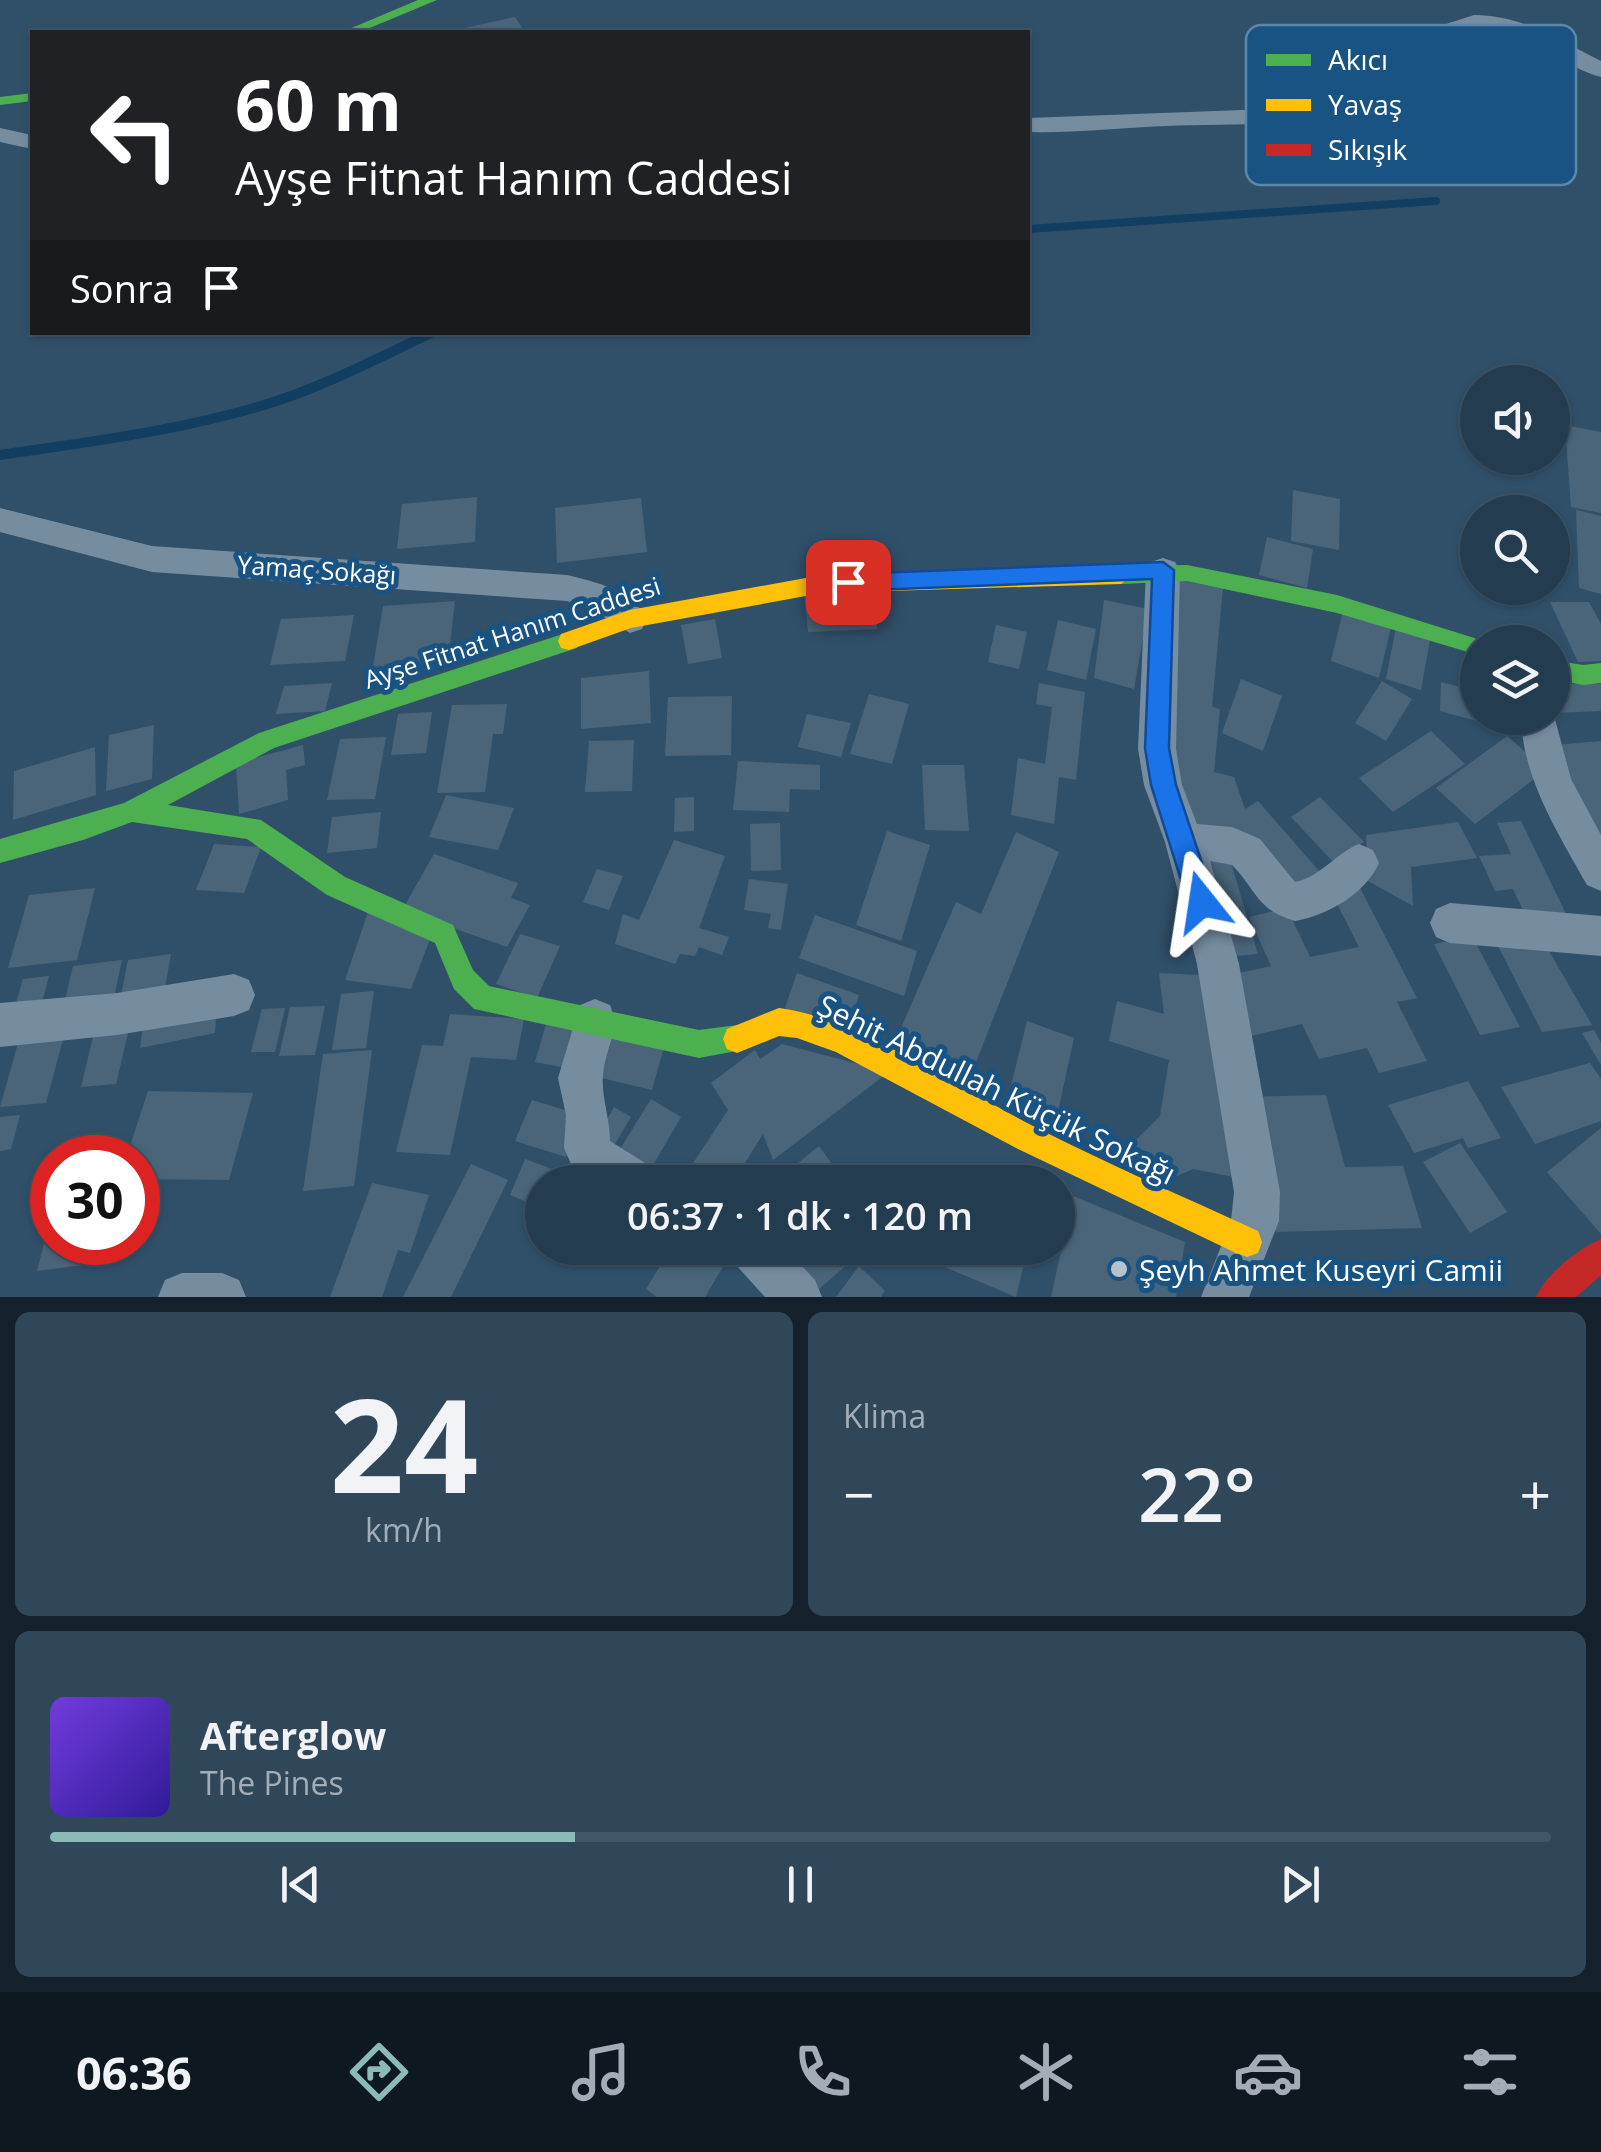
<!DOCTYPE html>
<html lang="tr">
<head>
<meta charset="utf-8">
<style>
	:root { --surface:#243c50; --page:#30475a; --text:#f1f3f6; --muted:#a3adb7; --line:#415667; --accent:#8bbbb9 }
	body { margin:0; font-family:"Open Sans",sans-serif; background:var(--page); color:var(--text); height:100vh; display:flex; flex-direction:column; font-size:38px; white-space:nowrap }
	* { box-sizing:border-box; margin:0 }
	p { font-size:32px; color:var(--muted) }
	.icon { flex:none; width:55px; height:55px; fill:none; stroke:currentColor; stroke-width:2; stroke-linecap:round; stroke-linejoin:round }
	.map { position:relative; height:1297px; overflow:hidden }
	.side { display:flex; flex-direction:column; gap:15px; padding:15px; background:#14212c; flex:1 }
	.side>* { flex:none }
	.top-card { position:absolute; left:30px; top:30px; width:1000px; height:305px; border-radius:0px; box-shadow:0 2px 8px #0004,0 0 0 2px var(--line); background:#202124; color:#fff; overflow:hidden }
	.tools { position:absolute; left:1460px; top:365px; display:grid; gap:20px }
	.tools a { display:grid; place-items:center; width:110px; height:110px; border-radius:50%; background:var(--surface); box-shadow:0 2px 8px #0004,0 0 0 2px var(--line); font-size:50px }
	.speed { position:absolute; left:30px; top:1135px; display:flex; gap:20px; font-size:50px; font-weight:700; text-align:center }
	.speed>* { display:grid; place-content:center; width:130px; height:130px; border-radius:50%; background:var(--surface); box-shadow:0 2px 8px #0004,0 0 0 2px var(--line); line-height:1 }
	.speed .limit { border:15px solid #d22; background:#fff; color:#111 }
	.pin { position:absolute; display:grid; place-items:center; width:85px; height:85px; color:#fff; margin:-42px; border-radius:20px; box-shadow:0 5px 15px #0006 }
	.me { position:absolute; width:110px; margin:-55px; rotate:345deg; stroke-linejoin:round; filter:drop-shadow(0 0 8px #0008) }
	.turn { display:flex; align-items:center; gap:35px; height:210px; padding:0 40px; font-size:45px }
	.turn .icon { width:130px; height:130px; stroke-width:2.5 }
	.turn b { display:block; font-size:70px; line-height:85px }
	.then { display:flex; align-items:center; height:95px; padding:0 40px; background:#0003; gap:20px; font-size:38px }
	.big { font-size:75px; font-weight:600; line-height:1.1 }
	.side .tile { flex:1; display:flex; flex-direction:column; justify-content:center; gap:15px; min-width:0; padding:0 35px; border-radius:15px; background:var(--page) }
	.side .dial { align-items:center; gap:0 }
	.dial b { font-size:130px; line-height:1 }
	.song { display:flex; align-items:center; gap:30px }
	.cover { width:120px; height:120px; border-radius:15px; background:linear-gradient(135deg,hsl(260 70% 55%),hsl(250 70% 35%)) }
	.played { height:10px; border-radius:5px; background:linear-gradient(90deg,var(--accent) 35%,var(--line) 35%) }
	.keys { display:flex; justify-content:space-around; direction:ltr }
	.heat { display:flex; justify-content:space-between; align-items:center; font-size:55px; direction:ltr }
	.side .tiles { flex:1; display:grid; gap:15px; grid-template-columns:1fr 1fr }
	.tile:last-child { grid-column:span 2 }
	.trip { position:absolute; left:525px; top:1165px; width:550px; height:100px; border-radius:50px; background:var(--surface); box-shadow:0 2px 8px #0004,0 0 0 2px var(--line); font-weight:600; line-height:100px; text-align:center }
	.tabs { display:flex; height:160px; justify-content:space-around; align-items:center; background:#0e1820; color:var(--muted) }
	.tabs .icon { width:70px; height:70px }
	.tabs .active { color:var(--accent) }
	.tabs b { font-size:45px; color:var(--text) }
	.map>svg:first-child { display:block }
</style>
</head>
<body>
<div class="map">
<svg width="1601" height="1297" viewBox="0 0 1601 1297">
	<rect width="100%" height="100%" fill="#30506a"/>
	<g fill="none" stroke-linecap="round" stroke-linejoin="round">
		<path stroke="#123e62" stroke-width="8" d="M1028,229L1436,201"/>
		<path stroke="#123e62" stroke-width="10" d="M0,455C88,442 178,431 264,405C323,387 378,358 433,332"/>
	</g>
	<path fill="#4a657a" d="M515,17L525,32H452L451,31Z
		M1565,425L1601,432V513L1571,507Z
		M1293,490L1340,499L1339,550L1291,541Z
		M477,497L475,542L397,549L402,504Z
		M641,498L647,552L557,563L555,508Z
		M1576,510L1601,516V594L1579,588Z
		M1267,537L1313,549L1307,588L1259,575Z
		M1177,577L1223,587L1212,707L1220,709L1214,772L1234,777L1245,809L1258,801L1327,880L1290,895L1188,838L1164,759Z
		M875,591L877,629L808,632L804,593Z
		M1104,600L1148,609L1134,689L1094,678Z
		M455,601L448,662L373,667L383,606Z
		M1550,602H1589L1601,624V661L1578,662Z
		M1343,611L1391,627L1379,678L1331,661Z
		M354,615L345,661L270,665L281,619Z
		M715,619L722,658L688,664L681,625Z
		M1058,620L1096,629L1086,680L1047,670Z
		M996,625L1027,632L1019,669L988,662Z
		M1396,627L1430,640L1421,690L1386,679Z
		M1465,653L1478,656V718H1488V724L1440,711L1441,682L1464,688Z
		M649,671L651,723L581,729V678Z
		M1241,679L1282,696L1263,751L1222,733Z
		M1382,681L1412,699L1386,741L1355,723Z
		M332,683L325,711L276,714L284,686Z
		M1039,683L1085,692L1076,780L1059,777L1054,824L1011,815L1018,758L1045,764L1052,707L1036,704Z
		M1552,684H1601V711L1555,713Z
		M869,694L909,704L892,764L850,754Z
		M732,696L731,755L665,756L668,697Z
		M507,704L503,734H493L485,792L437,793L452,705Z
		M432,712L426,753L391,755L398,714Z
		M807,714L851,723L841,757L798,747Z
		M154,725L152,779L106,791L109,735Z
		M1431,731L1465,764L1393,812L1359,778Z
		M1507,736L1546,770L1475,824L1436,788Z
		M386,737L375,799L327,800L340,739Z
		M634,740L632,791L585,792L589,741Z
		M1601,741V854L1543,746Z
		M303,745L305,765L286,770L288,800L239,814L236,763Z
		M95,747L96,795L13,820L14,771Z
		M738,761L820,765V790L790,789L789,812L733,810Z
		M922,765H964L969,831L925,830Z
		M446,795L514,808L498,850L429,837Z
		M694,797V831L674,832L675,798Z
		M1320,797L1364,842L1334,863L1291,817Z
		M381,812L377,848L327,853L332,817Z
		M1521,821L1571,924L1531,927L1513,889L1495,891L1479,856L1511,854L1497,823Z
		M1458,822L1477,858L1411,867L1413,906L1368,881L1366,835Z
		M780,823L781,870L751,871L750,824Z
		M887,831L930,845L901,941L856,925Z
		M1016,832L1059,852L965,1090L890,1053L956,902L981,914Z
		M674,840L725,856L699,928L729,937L722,955L699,947L695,956L680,954L675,964L615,944L623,914L639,920Z
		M214,844L261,847L244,893L196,890Z
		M1227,849L1258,954L1223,957L1193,851Z
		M434,854L518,883L511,898L530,905L507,947L402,910Z
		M597,869L623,876L609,910L583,902Z
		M749,879L788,884L781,930L768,928L771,914L744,910Z
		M1358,884L1417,998L1397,1002L1427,1061L1379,1073L1367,1048L1319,1059L1302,1024L1247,1037L1221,977L1271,966L1249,917L1287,908L1310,957L1359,947L1330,890Z
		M95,888L77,960L8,968L29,895Z
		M369,909L432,934L411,989L345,980Z
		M815,915L917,951L904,996L799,958Z
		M520,934L560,946L537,998L496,984Z
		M1472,936L1520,1027L1480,1035L1434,944Z
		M1543,941L1592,1025L1542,1032L1496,942Z
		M171,954L163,999L119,1006L128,960Z
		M122,960L112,1007L62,1013L73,966Z
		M797,973L859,995L848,1030L785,1008Z
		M1159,973L1217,976L1249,1180L1193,1169L1166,1181L1131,1145L1160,1116L1169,1060L1109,1041L1117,1001L1164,1014Z
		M49,976L40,1010L13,1013L23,979Z
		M374,991L366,1048L332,1050L341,994Z
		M217,1001L215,1033L140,1048L144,1016Z
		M325,1006L315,1055L279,1056L290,1007Z
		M285,1008L275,1052H251L262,1009Z
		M450,1014L524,1019L516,1060L471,1057L450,1155L396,1152L422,1045L443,1046Z
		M547,1021L584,1028L572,1069L535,1062Z
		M1027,1021L1074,1038L1057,1116L1008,1098Z
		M1594,1030L1601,1043V1065L1582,1033Z
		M65,1032L46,1103L0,1107L20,1036Z
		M602,1032L664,1047L652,1090L589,1075Z
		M128,1033L116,1084L81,1087L93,1037Z
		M782,1044L889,1072L773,1160L763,1134L733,1182H686L682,1180L728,1110L711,1083L755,1050L760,1059Z
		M372,1050L354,1186L303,1191L323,1054Z
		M1590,1063L1601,1079V1121L1535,1144L1501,1087Z
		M1468,1081L1501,1138L1468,1148L1463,1138L1414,1153L1388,1105Z
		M148,1091L253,1093L229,1180L138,1179V1158H126Z
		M1326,1095L1345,1167L1403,1166L1422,1228L1276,1232L1244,1097Z
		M651,1099L681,1117L648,1174L617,1154Z
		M532,1100L581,1115L566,1157L515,1141Z
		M614,1107L631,1117L609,1154L593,1144Z
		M20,1115L11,1149L0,1151V1117Z
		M1601,1128V1234L1547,1172Z
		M1460,1143L1507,1212L1470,1233L1423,1162Z
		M819,1146L845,1182H775Z
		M525,1159L555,1170L549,1182H542L539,1207L510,1195Z
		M471,1164L508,1180L451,1297H403Z
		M372,1183L429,1195L410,1253L398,1250L382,1297H330Z
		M1073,1196L1185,1242L1176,1297H1051Z
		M51,1216L52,1242H88L83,1265L37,1271Z
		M671,1248H734L705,1297H657L646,1289Z
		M814,1248H866L810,1297L790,1268Z
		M916,1248H1028L1016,1297L914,1254Z
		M859,1266L885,1291L881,1297H836Z"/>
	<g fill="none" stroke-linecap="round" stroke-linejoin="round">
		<path fill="#768da0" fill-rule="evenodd" d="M1474,15C1522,15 1559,40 1601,61V77C1557,66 1523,23 1474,27C1434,31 1412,83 1377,99C1310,130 1236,123 1165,126C1119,128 1074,133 1028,132V118L1269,109L1319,103L1376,81L1437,27Z
			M0,128L32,135V149L0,142Z
			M0,508L152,546L567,575C596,582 632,590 647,619L642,629L630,633L589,608L567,601L152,572L0,532Z
			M1163,558L1175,562L1180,571L1176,749L1182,785L1197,824L1232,827L1260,839L1295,882C1319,878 1336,853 1359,844L1373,850L1379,863C1366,893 1327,916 1295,921C1256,910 1257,890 1232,865L1210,861L1239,964L1280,1192L1279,1221L1249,1297H1201L1231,1221L1234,1192L1197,964L1165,842L1144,785L1138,749L1146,571L1151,562Z
			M1552,708L1571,779L1601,835V891L1587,885C1558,833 1523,779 1521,718H1552Z
			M1450,903L1601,916V956L1450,943L1436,937L1430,923L1436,909Z
			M234,974L249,980L255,995L249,1010L234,1016L117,1035L0,1047V1003L117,993Z
			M595,999L610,1005C621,1031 604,1050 603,1076C601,1095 610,1119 610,1141L650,1166L657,1182H590L571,1164L564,1148L566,1115L558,1078L580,1005Z
			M729,1248H785L815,1280L822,1297H765L736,1265Z
			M182,1273H222L239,1280L246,1297H158L165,1280Z"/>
		<path fill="#4caf50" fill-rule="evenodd" d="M418,0H437L360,32H342Z
			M32,93V101L0,105V97Z
			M1187,565L1337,595L1487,642H1478V655L1337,613L1187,581L1121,584L1110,575L1121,566Z
			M569,632L577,634L580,641L577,648L274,748L168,805L261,820L345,877L453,925L473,970L489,986L699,1030L737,1025L747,1029L751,1039L747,1049L699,1058L474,1009L454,989L435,943L327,895L247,839L132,822L83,840L0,863V839L124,803L259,733Z
			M1552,660L1583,665L1601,663V683L1583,685L1552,679Z"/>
		<path fill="#ffc107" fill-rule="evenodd" d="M1121,566L1132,575L1121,584L822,593L631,628L569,650L561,648L558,641L561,634L630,610L822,575Z
			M779,1008C853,1016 966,1092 1035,1127C1108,1164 1184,1197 1258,1231L1262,1242L1258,1253L1247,1257L1236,1253L1018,1149L836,1052L797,1038L779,1036L737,1053L727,1049L723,1039L727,1029Z"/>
		<path fill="#c62828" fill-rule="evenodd" d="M1601,1239V1275L1576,1297H1536C1545,1275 1579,1248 1601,1239Z"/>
	</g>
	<path fill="#1a73e8" stroke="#114b97" stroke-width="2.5" d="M1163,562L1174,570L1169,748L1176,785L1215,902L1211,911L1202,915L1192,911L1188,902L1151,785L1145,748L1152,579L848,591L838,582L848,574Z"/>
	<circle fill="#b7c2cb" stroke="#185383" stroke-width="4" cx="1119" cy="1269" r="10"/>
	<g text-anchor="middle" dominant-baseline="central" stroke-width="10" stroke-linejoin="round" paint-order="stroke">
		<g font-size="25" fill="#fff" stroke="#185383">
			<text transform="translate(317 569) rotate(4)">Yamaç Sokağı</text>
			<text transform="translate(512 632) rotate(-18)">Ayşe Fitnat Hanım Caddesi</text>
		</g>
		<g font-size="30" fill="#fff" stroke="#185383">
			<text transform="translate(997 1089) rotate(26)">Şehit Abdullah Küçük Sokağı</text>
		</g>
		<g font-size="30" fill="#fff" stroke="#185383" text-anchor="start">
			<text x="1139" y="1269">Şeyh Ahmet Kuseyri Camii</text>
		</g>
	</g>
	<rect x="1246" y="25" width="330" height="160" rx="15" fill="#185383" stroke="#5d87a8" stroke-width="2.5"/>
	<rect x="1266" y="54" width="45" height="12" fill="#4caf50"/>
	<rect x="1266" y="99" width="45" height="12" fill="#ffc107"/>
	<rect x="1266" y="144" width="45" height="12" fill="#c62828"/>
	<g font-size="28" fill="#fff">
		<text x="1328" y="70">Akıcı</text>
		<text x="1328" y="115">Yavaş</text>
		<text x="1328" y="160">Sıkışık</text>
	</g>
</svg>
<div class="tools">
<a><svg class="icon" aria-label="sound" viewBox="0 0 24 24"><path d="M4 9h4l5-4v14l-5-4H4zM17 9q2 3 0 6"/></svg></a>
<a><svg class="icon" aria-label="search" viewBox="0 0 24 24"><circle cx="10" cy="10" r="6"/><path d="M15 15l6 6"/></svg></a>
<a><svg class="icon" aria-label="layers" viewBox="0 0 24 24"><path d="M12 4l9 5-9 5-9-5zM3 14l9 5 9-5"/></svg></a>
</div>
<div class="speed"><div class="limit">30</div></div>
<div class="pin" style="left:848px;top:582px;background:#d93025"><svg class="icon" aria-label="arrive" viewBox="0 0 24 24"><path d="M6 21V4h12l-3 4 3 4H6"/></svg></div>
<svg class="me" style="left:1202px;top:902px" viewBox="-20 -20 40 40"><path d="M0-17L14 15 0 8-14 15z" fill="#1a73e8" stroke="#fff" stroke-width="4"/></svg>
<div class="trip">06:37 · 1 dk · 120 m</div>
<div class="top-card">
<div class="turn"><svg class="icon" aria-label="left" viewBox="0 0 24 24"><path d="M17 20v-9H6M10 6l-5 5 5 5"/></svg><div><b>60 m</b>Ayşe Fitnat Hanım Caddesi</div></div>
<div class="then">Sonra<svg class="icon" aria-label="arrive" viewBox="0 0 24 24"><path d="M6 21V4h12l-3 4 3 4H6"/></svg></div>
</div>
</div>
<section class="side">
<div class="tiles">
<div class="tile dial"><b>24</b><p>km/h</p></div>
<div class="tile"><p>Klima</p>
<div class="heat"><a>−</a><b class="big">22°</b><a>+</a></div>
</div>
<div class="tile">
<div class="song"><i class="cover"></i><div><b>Afterglow</b><p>The Pines</p></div></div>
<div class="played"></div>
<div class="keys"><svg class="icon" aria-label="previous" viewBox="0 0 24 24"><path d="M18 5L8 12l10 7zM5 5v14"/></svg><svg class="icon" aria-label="pause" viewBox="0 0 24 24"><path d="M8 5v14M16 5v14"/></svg><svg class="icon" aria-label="next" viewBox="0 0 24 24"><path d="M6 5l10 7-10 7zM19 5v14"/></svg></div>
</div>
</div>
</section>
<nav class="tabs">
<b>06:36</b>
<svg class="icon active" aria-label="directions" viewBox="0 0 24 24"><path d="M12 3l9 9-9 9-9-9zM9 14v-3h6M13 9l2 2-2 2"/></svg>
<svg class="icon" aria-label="music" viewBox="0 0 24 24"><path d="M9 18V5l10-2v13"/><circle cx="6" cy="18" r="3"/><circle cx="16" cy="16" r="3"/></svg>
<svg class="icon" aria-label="phone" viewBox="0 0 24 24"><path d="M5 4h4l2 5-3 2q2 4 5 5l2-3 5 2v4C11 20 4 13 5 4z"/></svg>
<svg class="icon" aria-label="climate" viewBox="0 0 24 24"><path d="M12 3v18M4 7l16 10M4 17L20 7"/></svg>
<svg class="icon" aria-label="car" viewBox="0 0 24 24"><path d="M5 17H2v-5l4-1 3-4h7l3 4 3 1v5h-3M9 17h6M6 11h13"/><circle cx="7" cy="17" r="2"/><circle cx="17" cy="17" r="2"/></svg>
<svg class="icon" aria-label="filters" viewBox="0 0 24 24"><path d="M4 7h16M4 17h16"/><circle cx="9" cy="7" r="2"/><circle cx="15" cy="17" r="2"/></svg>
</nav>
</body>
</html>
